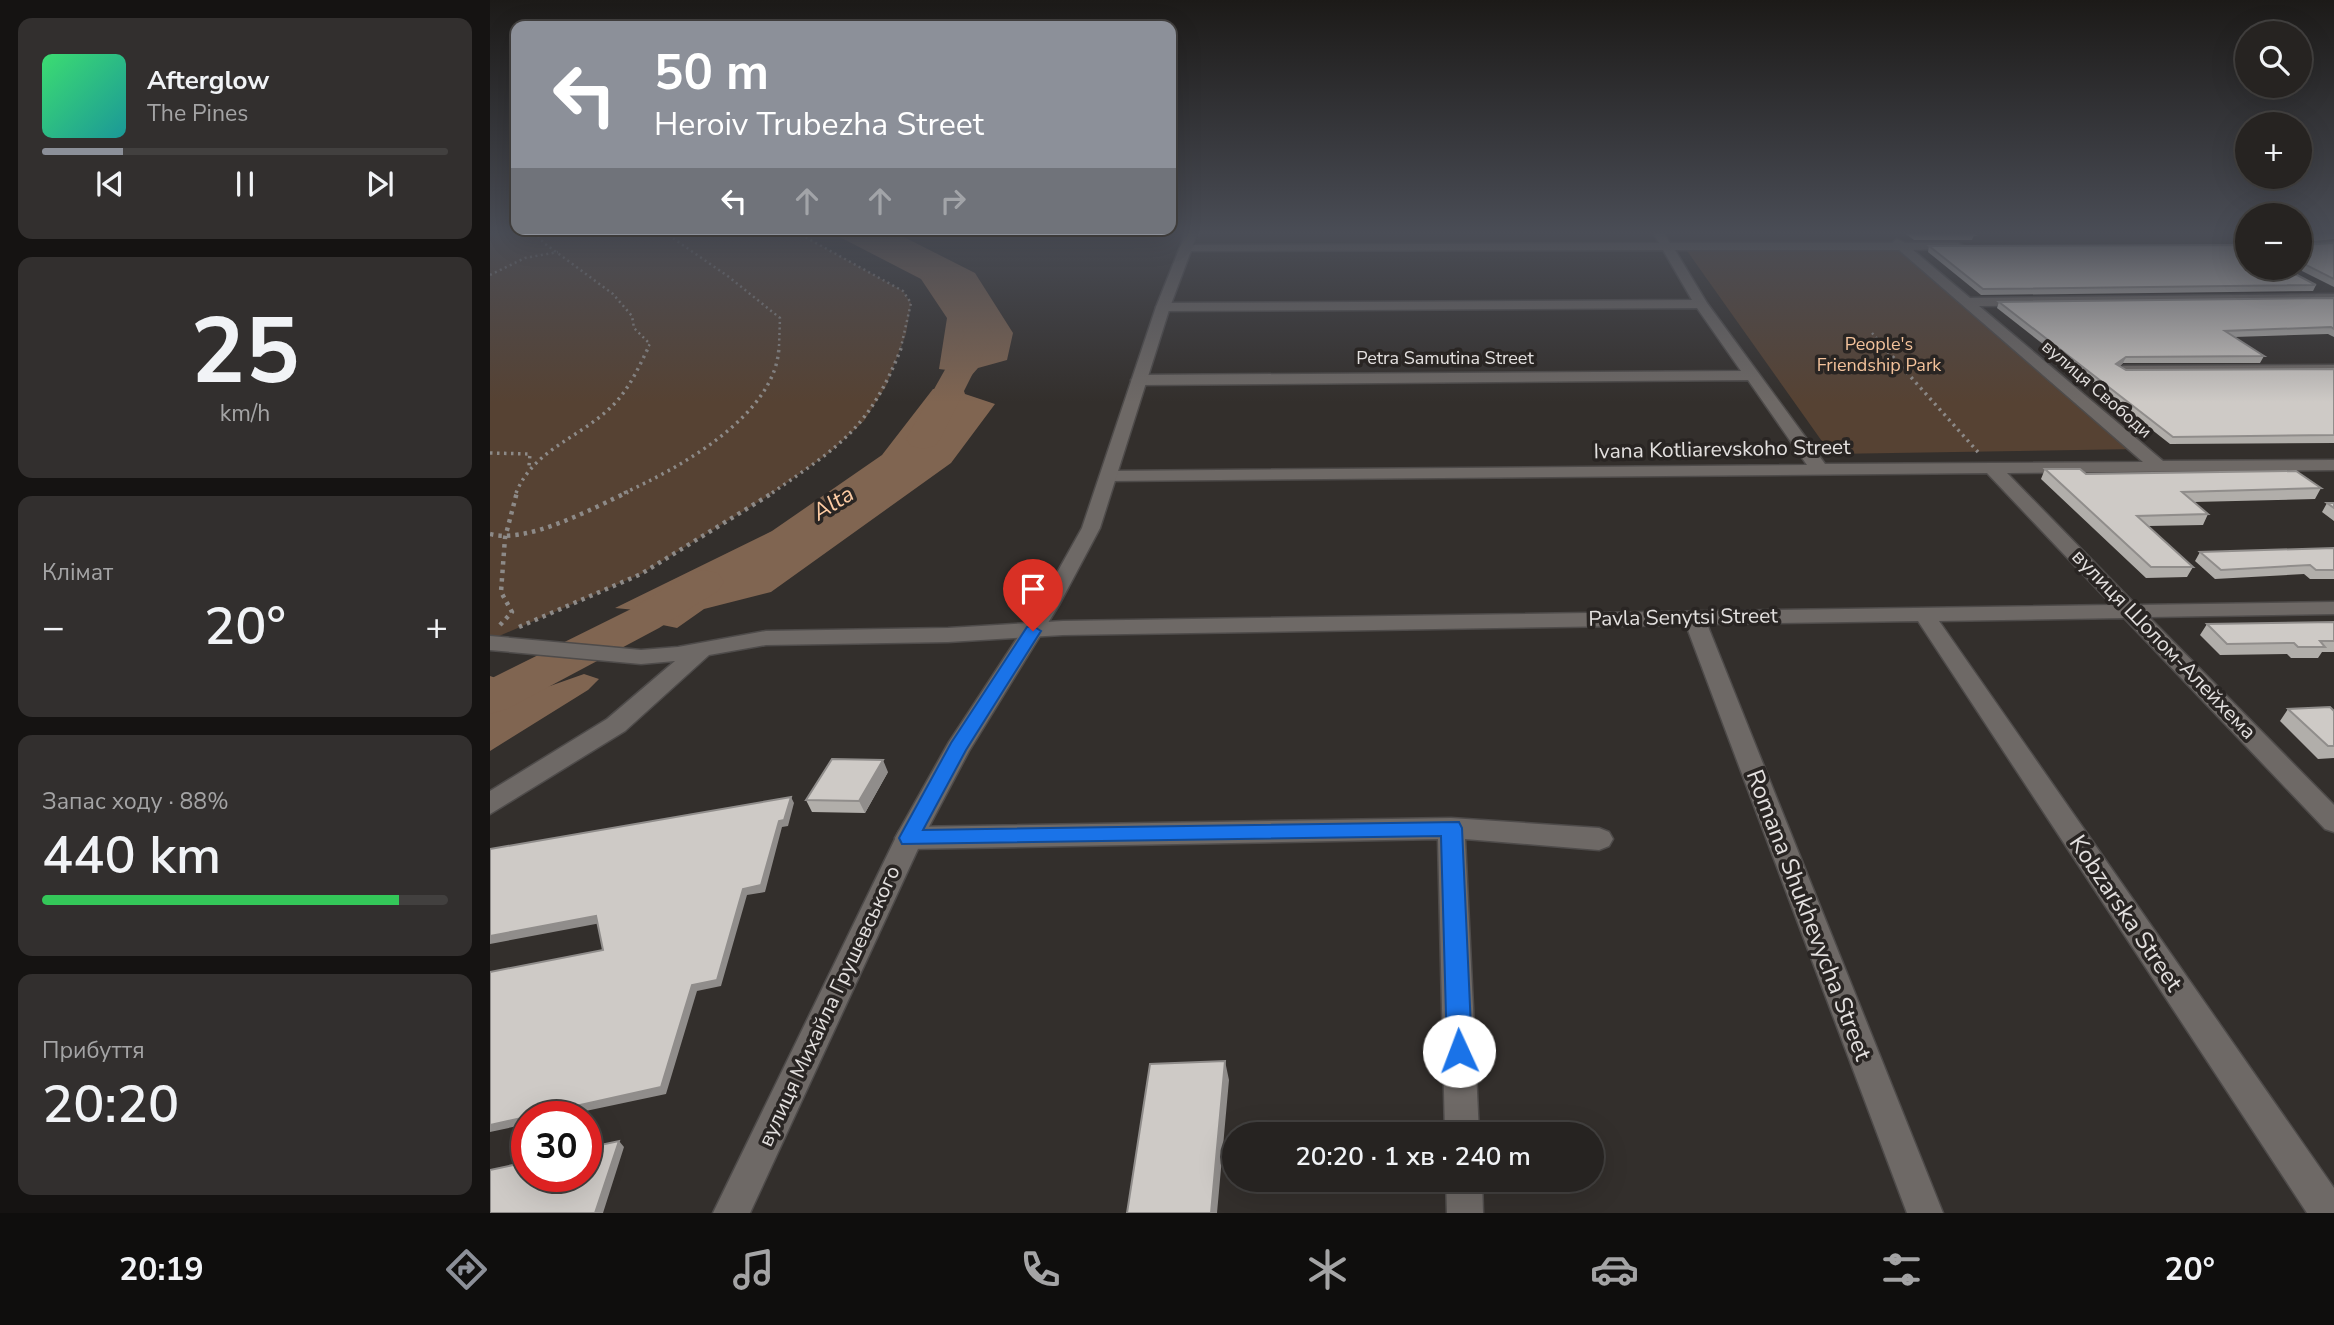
<!DOCTYPE html>
<html lang="uk">
<head>
<meta charset="utf-8">
<style>
	:root { --surface:#262321; --page:#322f2e; --text:#f1f3f6; --muted:#a4a4a5; --line:#42403f; --accent:#8c9099 }
	body { margin:0; font-family:"Nunito Sans",sans-serif; background:var(--page); color:var(--text); height:100vh; display:flex; flex-direction:column; font-size:26px; white-space:nowrap }
	* { box-sizing:border-box; margin:0 }
	p { font-size:23px; color:var(--muted) }
	.icon { flex:none; width:38px; height:38px; fill:none; stroke:currentColor; stroke-width:2; stroke-linecap:round; stroke-linejoin:round }
	.map { position:relative; flex:1; overflow:hidden }
	.details { display:flex; flex-direction:column; gap:18px; padding:18px; background:#151312; width:490px }
	.details>* { flex:none }
	.top-card { position:absolute; left:21px; top:21px; width:665px; height:214px; border-radius:14px; box-shadow:0 7px 28px #0002,0 0 0 2px var(--line); background:#8c9099; color:#fff; overflow:hidden }
	.buttons { position:absolute; left:1745px; top:21px; display:grid; gap:14px }
	.buttons a { display:grid; place-items:center; width:77px; height:77px; border-radius:50%; background:var(--surface); box-shadow:0 7px 28px #0002,0 0 0 2px var(--line); font-size:35px }
	.speed { position:absolute; left:21px; top:1101px; display:flex; gap:14px; font-size:35px; font-weight:700; text-align:center }
	.speed>* { display:grid; place-content:center; width:91px; height:91px; border-radius:50%; background:var(--surface); box-shadow:0 7px 28px #0002,0 0 0 2px var(--line); line-height:1 }
	.speed .limit { border:10px solid #d22; background:#fff; color:#111 }
	.pin { position:absolute; display:grid; place-items:center; width:60px; height:60px; color:#fff; margin:-72px -30px; border-radius:50% 50% 50% 0; rotate:-45deg; box-shadow:0 0 7px #0007 }
	.pin .icon { rotate:45deg }
	.me { position:absolute; width:77px; margin:-38px; rotate:358deg; stroke-linejoin:round; filter:drop-shadow(0 0 5px #0008) }
	.turn { display:flex; align-items:center; gap:24px; height:147px; padding:0 28px; font-size:32px }
	.turn .icon { width:91px; height:91px; stroke-width:2.5 }
	.turn b { display:block; font-size:49px; line-height:60px }
	.lanes { display:flex; align-items:center; height:66px; padding:0 28px; background:#0003; justify-content:center; gap:35px; direction:ltr }
	.lanes .off { opacity:.35 }
	.big { font-size:52px; font-weight:600; line-height:1.1 }
	.details .card { flex:1; display:flex; flex-direction:column; justify-content:center; gap:10px; min-width:0; padding:0 24px; border-radius:14px; background:var(--page) }
	.details .dial { align-items:center; gap:0 }
	.dial b { font-size:91px; line-height:1 }
	.song { display:flex; align-items:center; gap:21px }
	.cover { width:84px; height:84px; border-radius:10px; background:linear-gradient(135deg,hsl(140 70% 55%),hsl(180 70% 35%)) }
	.played { height:7px; border-radius:4px; background:linear-gradient(90deg,var(--accent) 20%,var(--line) 20%) }
	.keys { display:flex; justify-content:space-around; direction:ltr }
	.heat { display:flex; justify-content:space-between; align-items:center; font-size:38px; direction:ltr }
	.charge { height:10px; border-radius:5px; background:linear-gradient(90deg,#34c759 88%,var(--line) 0) }
	.trip { position:absolute; left:732px; top:1122px; width:382px; height:70px; border-radius:35px; background:var(--surface); box-shadow:0 7px 28px #0002,0 0 0 2px var(--line); font-weight:600; line-height:70px; text-align:center }
	.dock { display:flex; height:112px; justify-content:space-around; align-items:center; background:#0f0e0d; color:var(--muted) }
	.dock .icon { width:49px; height:49px }
	.dock .on { color:var(--accent) }
	.dock b { font-size:32px; color:var(--text) }
	main { display:flex; flex:1; min-height:0 }
	.map>svg:first-child { display:block }
</style>
</head>
<body>
<main>
<section class="details">
<div class="card">
<div class="song"><i class="cover"></i><div><b>Afterglow</b><p>The Pines</p></div></div>
<div class="played"></div>
<div class="keys"><svg class="icon" aria-label="previous" viewBox="0 0 24 24"><path d="M18 5L8 12l10 7zM5 5v14"/></svg><svg class="icon" aria-label="pause" viewBox="0 0 24 24"><path d="M8 5v14M16 5v14"/></svg><svg class="icon" aria-label="next" viewBox="0 0 24 24"><path d="M6 5l10 7-10 7zM19 5v14"/></svg></div>
</div>
<div class="card dial"><b>25</b><p>km/h</p></div>
<div class="card"><p>Клімат</p>
<div class="heat"><a>−</a><b class="big">20°</b><a>+</a></div>
</div>
<div class="card"><p>Запас ходу · 88%</p><b class="big">440 km</b><div class="charge"></div></div>
<div class="card"><p>Прибуття</p><b class="big">20:20</b></div>
</section>
<div class="map">
<svg width="1844" height="1213" viewBox="0 0 1844 1213">
	<rect width="100%" height="100%" fill="#332f2c"/>
	<path fill="#564233" d="M0,232H306L413,291L421,303L416,334L396,386L374,421L339,453L278,496L151,574L0,640Z
		M1409,247L1649,449L1341,454L1195,248Z"/>
	<path fill="#806551" d="M340,232H404L485,273L523,333L517,360L488,368L480,377L457,379V370L449,369L457,318L431,279Z
		M473,388L475,394L505,404L461,463L281,592L214,609L187,628L163,623L176,613L125,608L282,531L392,455L443,389Z
		M94,674L109,679L98,690L0,751V676L37,689L60,686Z"/>
	<g fill="none" stroke-linecap="round" stroke-linejoin="round">
		<path fill="#806551" fill-rule="evenodd" d="M486,322L496,324L503,333L450,439L445,446L433,449L421,446L416,439L475,334L472,330L476,324Z
			M214,570L228,573L234,582L228,591L169,628L17,709L0,714V679L139,610L200,573Z"/>
		<g stroke="#4e4b4a" stroke-width="3">
			<path id="minor" d="M1163,232H1173L1180,243H1402L1407,239L1415,243H1468L1474,246L1472,248L1423,250L1480,298L1844,294V302L1489,306L1673,461L1844,460V470L1517,473L1646,605L1844,602V614L1659,617L1844,805V832L1835,829L1634,618L1449,621L1844,1188V1213H1817L1428,621L1217,624L1453,1213H1417L1196,625L573,635L458,642L276,645L219,655L135,731L0,814V791L117,719L185,661L151,664L0,650V636L151,650L188,647L276,631L458,628L573,621L1622,605L1497,473L620,481L611,476L620,471L1317,465L1258,380L649,385L641,380L649,375L1251,371L1207,308L673,311L666,307L673,303L1202,300L1173,250L696,251L690,248L696,245L1169,243ZM1185,250H1409L1653,462L1335,464L1217,303Z
				M1844,241V247L1810,248V242Z
				M1844,365V373L1633,374L1626,370L1633,366Z
				M961,818L1109,828L1119,832L1123,839L1119,846L1109,850L975,839L989,1134H955L948,839L419,849L409,845L405,838L409,831L419,827Z
				M956,1180H992L993,1213H957Z"/>
		</g>
		<g stroke="#4e4b4a" stroke-width="3">
			<path id="tertiary" d="M696,232H708L680,307L610,528L569,605L479,751L433,838L260,1213H223L409,831L459,742L549,605L592,528L666,307Z"/>
		</g>
		<path stroke="#8d8a88" stroke-width="2.5" stroke-dasharray="2 3.5" stroke-linecap="butt" d="M44,232L54,243L123,294L142,316L144,328L160,344L158,347
			M174,232L239,277L290,318L289,347
			M306,232L413,291L421,303L411,347
			M0,275L35,258L68,252
			M1382,333L1395,347"/>
		<path stroke="#8d8a88" stroke-width="3.5" stroke-dasharray="2.5 4.5" stroke-linecap="butt" d="M1393,346L1488,452
			M0,453L40,454L39,466
			M26,493C43,451 86,439 118,410C138,392 148,369 159,346
			M134,493C189,468 287,415 289,346
			M282,493C351,445 380,428 412,346"/>
		<path stroke="#8d8a88" stroke-width="4.5" stroke-dasharray="3.5 5" stroke-linecap="butt" d="M0,534C38,544 103,508 138,492
			M10,625L22,612L11,592L15,538L27,492
			M29,627L151,574L284,492"/>
		<use href="#minor" fill="#6e6966" fill-rule="evenodd"/>
		<use href="#tertiary" fill="#6e6966" fill-rule="evenodd"/>
	</g>
	<path fill="#b1aeaa" d="M1413,232H1479L1484,235L1482,240H1424Z
		M1741,232H1757V240Z
		M1810,232H1844V239L1812,242L1813,245L1844,243V287L1806,268H1810Z
		M1439,246L1757,268L1826,285L1823,291L1491,295L1438,252Z
		M1844,298V337L1838,334L1744,337L1774,356L1770,363H1633L1630,366L1636,370L1844,369V443L1680,444L1507,308L1509,302Z
		M1555,469L1596,474L1831,488L1825,499L1704,502L1718,514L1713,525L1658,526L1703,567L1697,577L1656,578L1551,479Z
		M1837,503H1844V521L1832,512Z
		M1844,548V579H1820L1814,574L1725,579L1705,561L1710,552Z
		M1844,622V652H1832L1828,658H1801L1797,654L1730,655L1710,635L1717,624Z
		M1798,709L1844,711V758L1828,759L1790,721Z
		M398,772L375,813L322,812L316,800Z"/>
	<path fill="#908d8b" d="M1844,233V238L1810,242V236Z
		M1636,357L1633,363L1624,371L1626,364Z
		M393,760L398,772L375,813L369,801Z
		M301,797L304,803L298,826L292,827L275,892L257,895L231,986L207,991L176,1094L72,1116H38L202,985Z
		M106,916L111,923L0,944V936Z
		M735,1061L739,1080L727,1213H721Z
		M37,1117V1124L0,1132V1125Z
		M129,1141L134,1147L113,1213H105Z"/>
	<path fill="#cecac6" stroke="#908d8b" stroke-width="2" d="M1420,232H1479L1484,235H1425Z
		M1810,232H1844V233L1810,236L1813,245L1844,243V279L1810,262Z
		M1757,245V268H1794L1826,285L1493,289L1439,246Z
		M1844,298V329L1841,327L1735,331L1774,356L1636,357L1626,364L1636,370L1844,369V435L1683,437L1509,302Z
		M1555,469H1590L1596,474L1806,471L1831,488L1692,492L1718,514L1647,516L1703,567H1661Z
		M1837,503H1844V508Z
		M1844,548V570H1826L1820,565L1731,570L1710,552Z
		M1844,622V641H1830L1835,647H1808L1804,643L1737,644L1717,624Z
		M1840,707L1844,711V746H1838L1798,709Z
		M342,759L393,760L369,801L316,800Z
		M301,797L294,820L289,821L271,885L253,889L227,980L202,985L171,1087L0,1125V972L113,950L106,916L0,936V849Z
		M735,1061L721,1213H637L660,1064Z
		M129,1141L105,1213H0V1170L37,1162V1176H96V1148Z"/>
	<linearGradient id="sky" x2="0" y2="1"><stop stop-color="#1c1a18"/><stop offset="0.58" stop-color="#4a4d56"/><stop offset="1" stop-color="#4a4d56" stop-opacity="0"/></linearGradient>
	<rect width="1844" height="402" fill="url(#sky)"/>
	<path fill="#1a73e8" stroke="#114b97" stroke-width="2" d="M543,626L551,631L476,750L433,830L969,822L972,828L982,1051L978,1059L969,1062L961,1059L957,1051L951,836L412,844L409,838L461,743L537,627Z"/>
	<g text-anchor="middle" dominant-baseline="central" stroke-width="7" stroke-linejoin="round" paint-order="stroke">
		<g font-size="18" fill="#f3c29b" stroke="#292523">
			<text x="1389" y="344">People's<tspan x="1389" dy="21">Friendship Park</tspan></text>
		</g>
		<g font-size="18" fill="#e3e0df" stroke="#292523">
			<text x="955" y="358">Petra Samutina Street</text>
			<text transform="translate(1607 389) rotate(41)">вулиця Свободи</text>
		</g>
		<g font-size="21" fill="#e3e0df" stroke="#292523">
			<text transform="translate(1232 449) rotate(-1)">Ivana Kotliarevskoho Street</text>
			<text transform="translate(1193 617) rotate(-1)">Pavla Senytsi Street</text>
			<text transform="translate(1674 644) rotate(46)">вулиця Шолом-Алейхема</text>
			<text transform="translate(339 1006) rotate(-65)">вулиця Михайла Грушевського</text>
		</g>
		<g font-size="23" font-style="italic" fill="#fdcca4" stroke="#292523">
			<text transform="translate(343 503) rotate(-32)">Alta</text>
		</g>
		<g font-size="24" fill="#e3e0df" stroke="#292523">
			<text transform="translate(1636 913) rotate(56)">Kobzarska Street</text>
			<text transform="translate(1319 915) rotate(69)">Romana Shukhevycha Street</text>
		</g>
	</g>
</svg>
<div class="buttons">
<a><svg class="icon" aria-label="search" viewBox="0 0 24 24"><circle cx="10" cy="10" r="6"/><path d="M15 15l6 6"/></svg></a>
<a>+</a>
<a>−</a>
</div>
<div class="speed"><div class="limit">30</div></div>
<div class="pin" style="left:543px;top:631px;background:#d93025"><svg class="icon" aria-label="arrive" viewBox="0 0 24 24"><path d="M6 21V4h12l-3 4 3 4H6"/></svg></div>
<svg class="me" style="left:969px;top:1051px" viewBox="-20 -20 40 40"><circle r="19" fill="#fff"/><path d="M0-13L10 11 0 6-10 11z" fill="#1a73e8"/></svg>
<div class="trip">20:20 · 1 хв · 240 m</div>
<div class="top-card">
<div class="turn"><svg class="icon" aria-label="left" viewBox="0 0 24 24"><path d="M17 20v-9H6M10 6l-5 5 5 5"/></svg><div><b>50 m</b>Heroiv Trubezha Street</div></div>
<div class="lanes"><svg class="icon" aria-label="left" viewBox="0 0 24 24"><path d="M17 20v-9H6M10 6l-5 5 5 5"/></svg><svg class="icon off" aria-label="ahead" viewBox="0 0 24 24"><path d="M12 20V5M6 11l6-6 6 6"/></svg><svg class="icon off" aria-label="ahead" viewBox="0 0 24 24"><path d="M12 20V5M6 11l6-6 6 6"/></svg><svg class="icon off" aria-label="right" viewBox="0 0 24 24"><path d="M7 20v-9h11M14 6l5 5-5 5"/></svg></div>
</div>
</div>
</main>
<nav class="dock">
<b>20:19</b>
<svg class="icon on" aria-label="directions" viewBox="0 0 24 24"><path d="M12 3l9 9-9 9-9-9zM9 14v-3h6M13 9l2 2-2 2"/></svg>
<svg class="icon" aria-label="music" viewBox="0 0 24 24"><path d="M9 18V5l10-2v13"/><circle cx="6" cy="18" r="3"/><circle cx="16" cy="16" r="3"/></svg>
<svg class="icon" aria-label="phone" viewBox="0 0 24 24"><path d="M5 4h4l2 5-3 2q2 4 5 5l2-3 5 2v4C11 20 4 13 5 4z"/></svg>
<svg class="icon" aria-label="climate" viewBox="0 0 24 24"><path d="M12 3v18M4 7l16 10M4 17L20 7"/></svg>
<svg class="icon" aria-label="car" viewBox="0 0 24 24"><path d="M5 17H2v-5l4-1 3-4h7l3 4 3 1v5h-3M9 17h6M6 11h13"/><circle cx="7" cy="17" r="2"/><circle cx="17" cy="17" r="2"/></svg>
<svg class="icon" aria-label="filters" viewBox="0 0 24 24"><path d="M4 7h16M4 17h16"/><circle cx="9" cy="7" r="2"/><circle cx="15" cy="17" r="2"/></svg>
<b>20°</b>
</nav>
</body>
</html>
